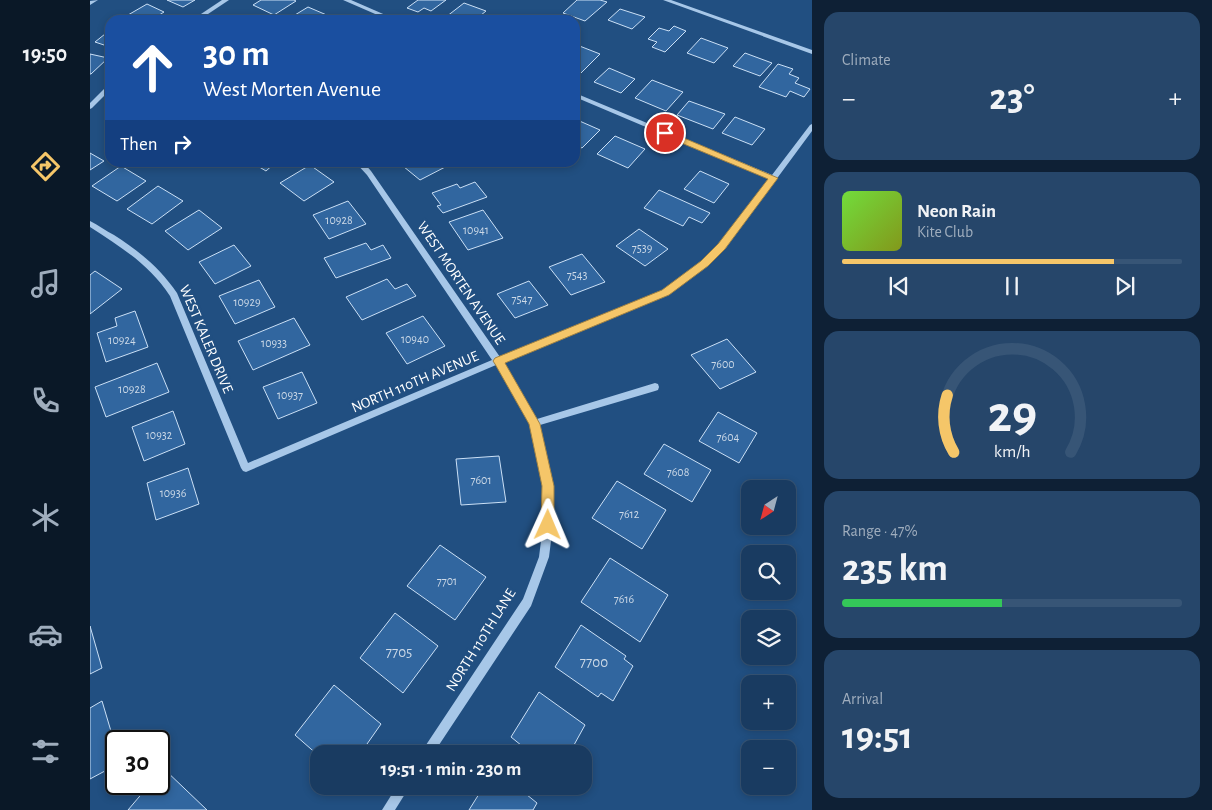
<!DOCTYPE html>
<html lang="en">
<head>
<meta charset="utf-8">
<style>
	:root { --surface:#193b61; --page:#26466a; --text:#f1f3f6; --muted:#9fadbd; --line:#375576; --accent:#f5c669 }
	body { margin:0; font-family:"Alegreya Sans",sans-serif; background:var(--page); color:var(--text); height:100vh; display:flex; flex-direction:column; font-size:19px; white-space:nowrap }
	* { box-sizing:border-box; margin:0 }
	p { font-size:16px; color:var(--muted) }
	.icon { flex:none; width:28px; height:28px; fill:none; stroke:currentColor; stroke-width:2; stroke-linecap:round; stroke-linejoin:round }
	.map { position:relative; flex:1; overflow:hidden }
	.side { display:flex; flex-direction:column; gap:12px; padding:12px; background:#0e2035; width:400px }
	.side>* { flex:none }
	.banner { position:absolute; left:15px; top:15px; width:475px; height:152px; border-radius:15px; box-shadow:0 2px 8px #0003,0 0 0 1px var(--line); background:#1a4fa0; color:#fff; overflow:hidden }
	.needle { width:32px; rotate:216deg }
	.fabs { position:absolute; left:651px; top:480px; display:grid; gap:10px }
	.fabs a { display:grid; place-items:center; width:55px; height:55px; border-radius:10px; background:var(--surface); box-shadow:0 2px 8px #0003,0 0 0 1px var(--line); font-size:25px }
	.speed { position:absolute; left:15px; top:730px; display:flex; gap:10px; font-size:25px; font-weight:700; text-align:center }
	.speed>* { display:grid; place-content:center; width:65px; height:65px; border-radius:50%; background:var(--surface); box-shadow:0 2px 8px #0003,0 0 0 1px var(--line); line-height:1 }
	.speed .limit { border:2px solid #111; border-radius:8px; background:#fff; color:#111 }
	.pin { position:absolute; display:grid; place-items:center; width:42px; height:42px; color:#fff; margin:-21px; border:2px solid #fff; border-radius:50%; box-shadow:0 1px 5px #0007 }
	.me { position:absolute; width:55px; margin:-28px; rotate:1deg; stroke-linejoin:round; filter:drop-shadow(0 0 4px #0008) }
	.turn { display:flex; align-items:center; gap:18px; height:105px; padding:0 15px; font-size:22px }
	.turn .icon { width:65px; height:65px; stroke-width:2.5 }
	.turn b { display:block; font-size:35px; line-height:42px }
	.then { display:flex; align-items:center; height:48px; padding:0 15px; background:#0003; gap:10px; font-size:19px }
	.big { font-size:38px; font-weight:600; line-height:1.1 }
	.side .tile { flex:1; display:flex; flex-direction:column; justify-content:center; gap:8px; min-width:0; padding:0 18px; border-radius:15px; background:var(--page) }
	.side .dial { align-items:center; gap:0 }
	.dial svg { height:130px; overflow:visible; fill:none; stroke:var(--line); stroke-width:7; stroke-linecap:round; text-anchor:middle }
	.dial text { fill:var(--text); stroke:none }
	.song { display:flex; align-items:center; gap:15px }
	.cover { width:60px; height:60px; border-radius:8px; background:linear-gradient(135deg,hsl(100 70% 55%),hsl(70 70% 35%)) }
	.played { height:5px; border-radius:2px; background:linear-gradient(90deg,var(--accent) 80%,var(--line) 80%) }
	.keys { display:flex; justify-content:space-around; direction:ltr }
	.heat { display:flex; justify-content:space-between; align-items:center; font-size:28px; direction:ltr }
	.charge { height:8px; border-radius:4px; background:linear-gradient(90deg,#34c759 47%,var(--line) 0) }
	.trip { position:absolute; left:220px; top:745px; width:282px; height:50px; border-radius:15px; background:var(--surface); box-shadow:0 2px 8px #0003,0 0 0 1px var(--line); font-weight:600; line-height:50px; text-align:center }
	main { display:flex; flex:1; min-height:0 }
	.tab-bar { display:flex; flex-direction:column; width:90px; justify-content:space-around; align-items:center; background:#0a1827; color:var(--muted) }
	.tab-bar .icon { width:35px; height:35px }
	.tab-bar .current { color:var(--accent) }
	.tab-bar b { font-size:22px; color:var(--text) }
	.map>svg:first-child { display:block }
</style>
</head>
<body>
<main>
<nav class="tab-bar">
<b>19:50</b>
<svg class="icon current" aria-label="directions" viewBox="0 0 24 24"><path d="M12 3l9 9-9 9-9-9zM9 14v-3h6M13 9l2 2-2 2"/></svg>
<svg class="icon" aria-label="music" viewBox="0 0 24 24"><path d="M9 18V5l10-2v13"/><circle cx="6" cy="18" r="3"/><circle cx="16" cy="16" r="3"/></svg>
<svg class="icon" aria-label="phone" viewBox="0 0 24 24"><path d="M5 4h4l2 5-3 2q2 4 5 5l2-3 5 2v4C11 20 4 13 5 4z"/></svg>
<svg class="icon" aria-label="climate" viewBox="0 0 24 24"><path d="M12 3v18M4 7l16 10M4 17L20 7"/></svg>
<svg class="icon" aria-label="car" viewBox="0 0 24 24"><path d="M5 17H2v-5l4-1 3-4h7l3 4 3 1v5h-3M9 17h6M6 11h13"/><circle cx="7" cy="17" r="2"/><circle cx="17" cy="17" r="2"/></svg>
<svg class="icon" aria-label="filters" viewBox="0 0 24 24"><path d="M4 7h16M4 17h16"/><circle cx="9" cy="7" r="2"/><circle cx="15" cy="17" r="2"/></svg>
</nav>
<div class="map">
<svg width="722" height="810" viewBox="0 0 722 810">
	<rect width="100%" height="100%" fill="#214f81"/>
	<path fill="#31669f" stroke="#cbe0f6" d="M77,0H105L93,7Z
		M171,0H204L206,1L184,15L163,5Z
		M328,0H356L341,11L334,8L328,12L317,8Z
		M487,0H510L517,2L495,21L473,13Z
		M374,3L396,11L385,20H352Z
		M57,4L74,12L66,17L73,20H48L38,15Z
		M218,7L239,16L232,20L200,18Z
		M530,9L555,17L542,29L518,20Z
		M584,26L596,31L575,52L562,47L567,42L558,39L569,28L579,31Z
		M20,30V47L5,42Z
		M611,38L638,48L624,63L597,53Z
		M487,45L510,54L487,77L485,47Z
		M655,53L682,63L670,76L643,66Z
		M0,54L18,58L1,74H0Z
		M688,64L703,69L699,74L709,78L705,83L720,89L714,97L700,91L696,97L669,87Z
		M519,68L545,79L531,93L504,82Z
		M562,80L593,92L576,111L545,98Z
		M599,101L635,114L623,129L587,115Z
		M645,117L675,129L662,145L632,133Z
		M485,119L510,130L492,148L485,145Z
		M525,136L555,149L538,168L507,154Z
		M0,153L14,161L0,170Z
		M161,162H186L176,171Z
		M308,162H360L361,164L330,180Z
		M220,165L244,182L214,201L190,183Z
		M31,166L56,181L27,201L2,186Z
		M610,171L639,184L624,203L594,189Z
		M385,182L397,197L353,213L347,206L351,205L342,193L367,184L370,188Z
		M68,186L93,201L62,224L37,209Z
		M569,190L620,213L612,223L599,217L593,226L554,208Z
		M258,201L276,224L239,239L223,215Z
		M109,210L132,228L98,250L75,231Z
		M393,210L413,238L378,250L359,222Z
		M549,229L578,249L555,266L526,246Z
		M276,243L281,250L293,245L301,258L246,278L234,258Z
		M144,245L161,266L125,284L109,262Z
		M492,254L515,282L481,295L459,267Z
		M5,271L32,289L0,314V275Z
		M297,279L305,289L317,284L326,296L272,320L256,297Z
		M169,280L185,307L145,324L129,296Z
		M439,281L458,305L425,318L407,294Z
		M45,311L58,347L16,362L7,333L27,326L25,318Z
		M333,316L355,346L317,364L296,333Z
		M204,318L220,345L163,370L148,341Z
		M637,339L666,372L630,389L601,355Z
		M67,363L79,392L16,417L5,387Z
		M212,372L227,403L188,419L173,387Z
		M83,411L95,444L54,461L42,427Z
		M628,412L667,433L649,463L609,441Z
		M574,444L621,470L602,502L554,474Z
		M409,456L416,502L371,505L366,459Z
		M98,468L109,504L66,520L57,483Z
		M527,481L576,510L552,549L502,518Z
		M350,545L396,577L365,620L317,586Z
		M520,558L578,595L550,642L491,602Z
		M305,613L348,646L313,693L270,658Z
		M491,625L536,656L534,659L543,666L523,701L511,693L508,697L465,667Z
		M0,626L12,668L0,674Z
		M244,685L291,724L270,754H229V756L205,735Z
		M449,692L495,725L479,754H442L421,737Z
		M12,701L26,748V765L0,779V708Z
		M73,768L117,810H38L60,784H69V773Z
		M394,786H426L447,803L443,810H379Z"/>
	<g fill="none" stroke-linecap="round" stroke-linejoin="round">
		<path fill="#a7c7e8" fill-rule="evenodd" d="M8,0L0,5V1Z
			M132,0H139L109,20H102Z
			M253,0H261L307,20H299Z
			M573,0H581L722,50V54Z
			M20,84V90L2,108L0,109V103L18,85Z
			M485,93L682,175L720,125L722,124V131L635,249L618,265L578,295L413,362L447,419L565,383L568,384L569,387L568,390L565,391L450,425L463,486V525L459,557L441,606L343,754H330L433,599L449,557L453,525V486L441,424L406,365L156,472L153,471L151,468L80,296C59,264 32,248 0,227V221C8,225 16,231 24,235C49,251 70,268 87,293L158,463L402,360L277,175L265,162H273L281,171L410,357L572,291L612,261L629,245L679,179L485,97Z
			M307,786H320L305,810H292Z"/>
	</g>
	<path fill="#f5c669" stroke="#9f8144" d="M575,130L688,178L635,249L618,266L579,295L415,363L450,424L464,486V525L462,529L458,531L453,529L451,525L452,486L439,424L405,364L403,361L405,358L572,290L611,261L628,244L678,179L572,135V131Z"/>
	<g text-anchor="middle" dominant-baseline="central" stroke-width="5" stroke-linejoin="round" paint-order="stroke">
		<g font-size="12" fill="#ccd9e7">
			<text x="249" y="220">10928</text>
			<text x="386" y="230">10941</text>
			<text x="552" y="248">7539</text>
			<text x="487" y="275">7543</text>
			<text x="432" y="299">7547</text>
			<text x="157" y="302">10929</text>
			<text x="325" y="339">10940</text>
			<text x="32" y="340">10924</text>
			<text x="184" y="343">10933</text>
			<text x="633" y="364">7600</text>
			<text x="42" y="389">10928</text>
			<text x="200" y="395">10937</text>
			<text x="69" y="435">10932</text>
			<text x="638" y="437">7604</text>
			<text x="588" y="472">7608</text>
			<text x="391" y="480">7601</text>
			<text x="83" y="493">10936</text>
			<text x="539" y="514">7612</text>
			<text x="357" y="581">7701</text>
			<text x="534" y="599">7616</text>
		</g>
		<g font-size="15" fill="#fff" stroke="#214f81">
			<text transform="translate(371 283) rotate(56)">WEST MORTEN AVENUE</text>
			<text transform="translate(116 339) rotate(67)">WEST KALER DRIVE</text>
			<text transform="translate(325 382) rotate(-23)">NORTH 110TH AVENUE</text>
			<text transform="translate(391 640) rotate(-58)">NORTH 110TH LANE</text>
		</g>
		<g font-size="15" fill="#ccd9e7">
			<text x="309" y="652">7705</text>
			<text x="504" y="662">7700</text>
		</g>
	</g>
</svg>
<div class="fabs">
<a><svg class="needle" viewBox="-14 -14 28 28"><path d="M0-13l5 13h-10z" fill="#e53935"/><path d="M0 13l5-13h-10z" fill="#9fadbd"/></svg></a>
<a><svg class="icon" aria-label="search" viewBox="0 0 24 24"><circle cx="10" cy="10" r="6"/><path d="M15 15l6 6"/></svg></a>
<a><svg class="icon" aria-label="layers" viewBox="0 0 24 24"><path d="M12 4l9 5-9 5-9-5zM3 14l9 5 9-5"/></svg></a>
<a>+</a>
<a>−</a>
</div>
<div class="speed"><div class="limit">30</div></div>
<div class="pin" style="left:575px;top:133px;background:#d93025"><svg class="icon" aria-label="arrive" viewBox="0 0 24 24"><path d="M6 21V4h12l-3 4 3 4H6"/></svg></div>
<svg class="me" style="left:458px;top:525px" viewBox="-20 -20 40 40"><path d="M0-17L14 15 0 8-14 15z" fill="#f5c669" stroke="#fff" stroke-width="4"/></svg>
<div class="trip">19:51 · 1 min · 230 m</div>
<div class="banner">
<div class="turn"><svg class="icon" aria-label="ahead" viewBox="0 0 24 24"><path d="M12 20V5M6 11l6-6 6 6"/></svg><div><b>30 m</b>West Morten Avenue</div></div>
<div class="then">Then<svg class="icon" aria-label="right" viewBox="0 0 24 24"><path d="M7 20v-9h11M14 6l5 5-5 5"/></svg></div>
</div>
</div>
<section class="side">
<div class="tile"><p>Climate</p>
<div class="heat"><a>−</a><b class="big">23°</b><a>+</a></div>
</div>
<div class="tile">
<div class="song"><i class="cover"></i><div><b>Neon Rain</b><p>Kite Club</p></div></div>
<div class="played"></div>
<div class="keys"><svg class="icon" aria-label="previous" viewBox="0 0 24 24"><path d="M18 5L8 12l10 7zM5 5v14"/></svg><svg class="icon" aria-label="pause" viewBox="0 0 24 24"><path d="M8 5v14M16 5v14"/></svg><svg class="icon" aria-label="next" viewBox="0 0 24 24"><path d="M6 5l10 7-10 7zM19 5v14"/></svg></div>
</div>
<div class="tile dial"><svg viewBox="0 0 100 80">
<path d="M14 69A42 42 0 1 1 86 69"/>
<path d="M14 69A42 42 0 0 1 10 34" stroke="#f5c669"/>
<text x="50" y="56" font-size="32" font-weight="700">29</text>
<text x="50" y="72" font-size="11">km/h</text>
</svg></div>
<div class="tile"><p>Range · 47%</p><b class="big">235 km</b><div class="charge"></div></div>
<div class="tile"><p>Arrival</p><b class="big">19:51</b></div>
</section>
</main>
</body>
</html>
